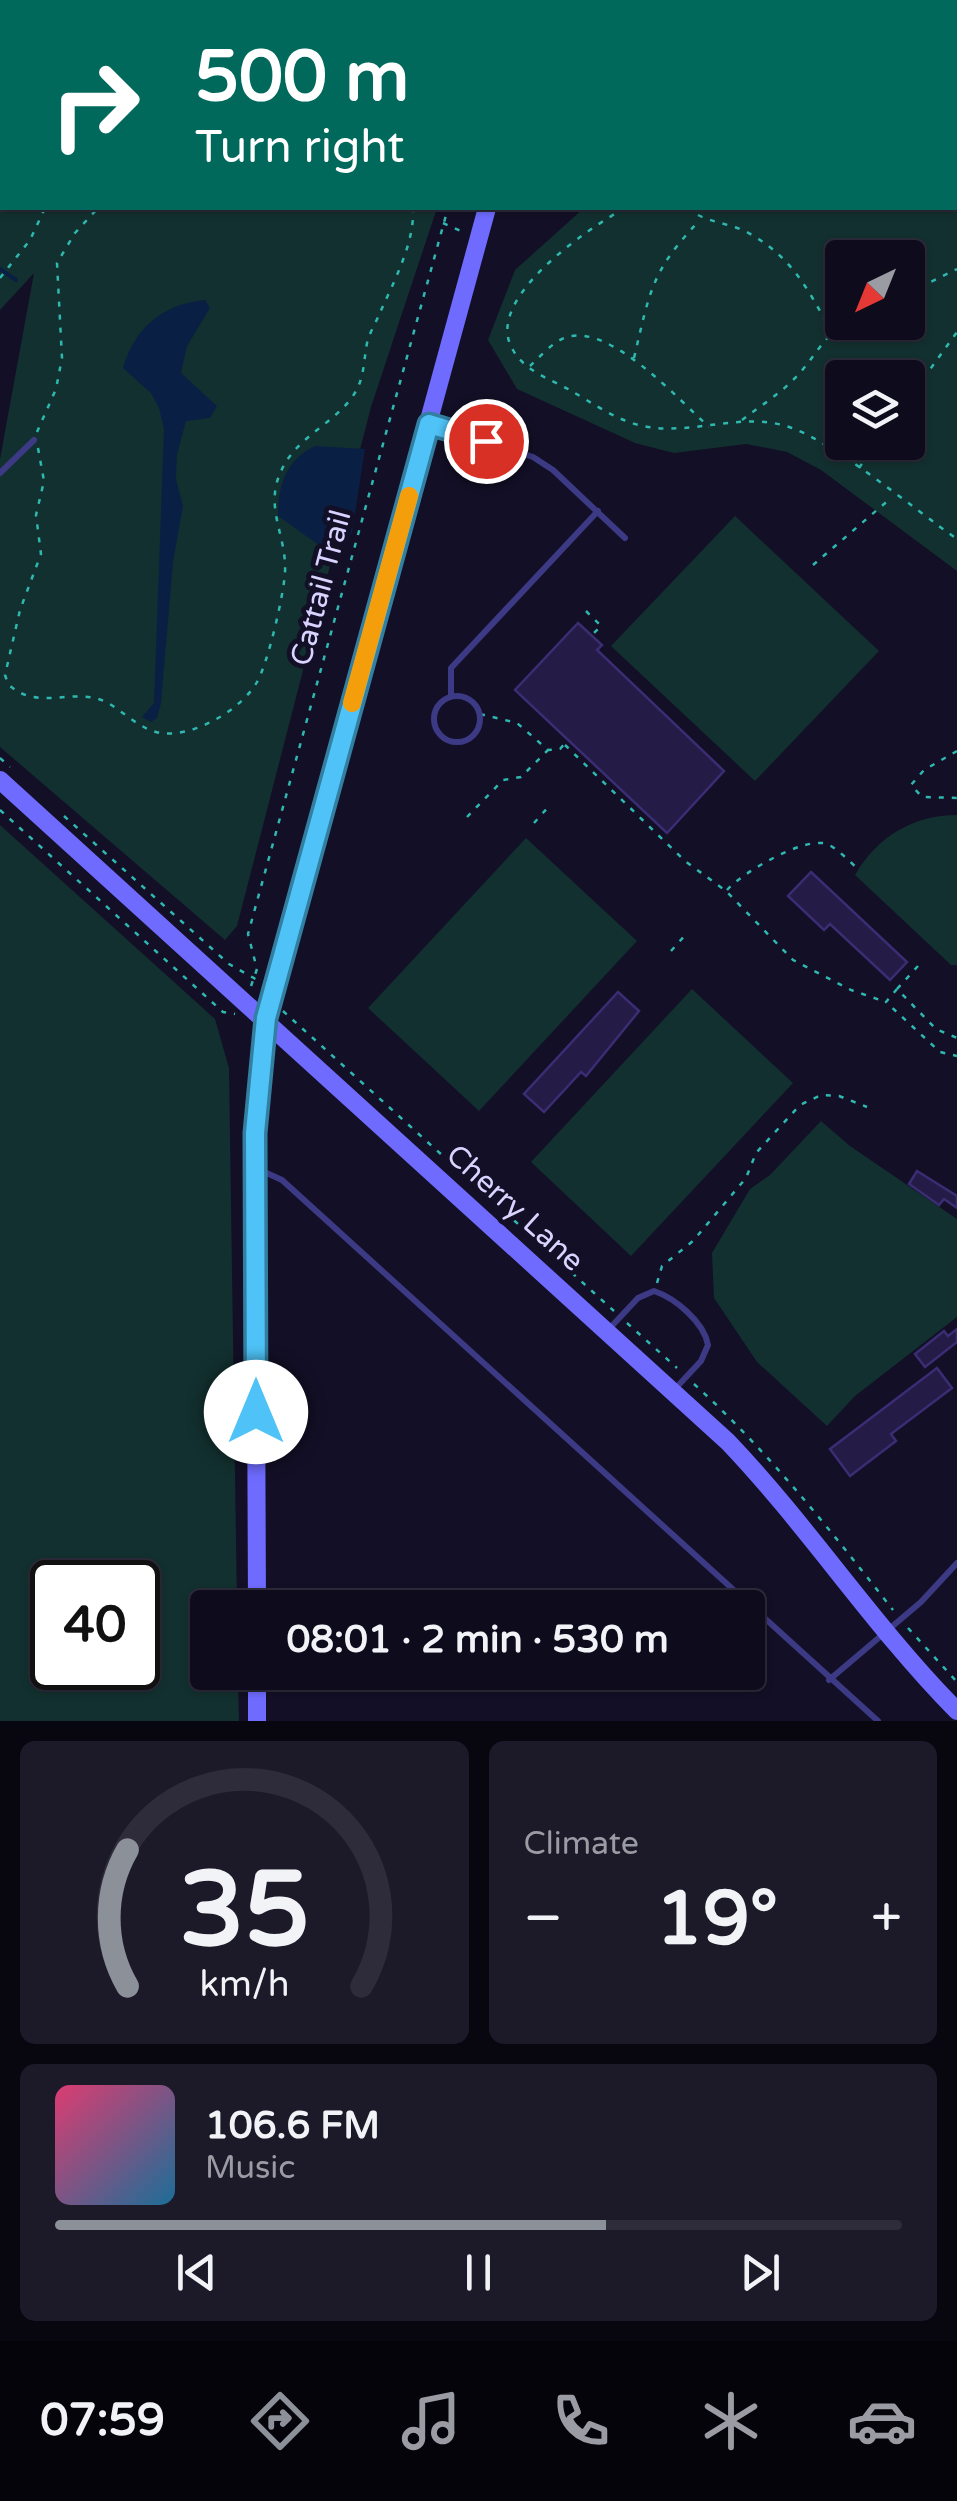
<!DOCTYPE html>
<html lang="en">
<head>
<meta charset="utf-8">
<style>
	:root { --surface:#0e0b1c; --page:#1c1929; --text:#f1f3f6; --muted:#9b9ba3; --line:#2e2b3b; --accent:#8c9099 }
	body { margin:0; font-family:"Varela Round",sans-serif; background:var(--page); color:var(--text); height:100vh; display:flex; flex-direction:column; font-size:38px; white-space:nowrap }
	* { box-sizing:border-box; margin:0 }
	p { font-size:32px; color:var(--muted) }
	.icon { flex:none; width:55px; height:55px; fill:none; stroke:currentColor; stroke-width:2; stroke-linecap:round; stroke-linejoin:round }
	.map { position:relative; height:1721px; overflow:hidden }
	.panel { display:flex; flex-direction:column; gap:20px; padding:20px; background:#08060f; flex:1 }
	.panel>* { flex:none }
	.banner { position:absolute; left:0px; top:0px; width:958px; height:210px; box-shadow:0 2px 8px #0004,0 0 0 2px var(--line); background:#00695c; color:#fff; overflow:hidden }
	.needle { width:65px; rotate:223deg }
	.controls { position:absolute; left:825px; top:240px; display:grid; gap:20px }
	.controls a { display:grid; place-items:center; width:100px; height:100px; border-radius:10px; background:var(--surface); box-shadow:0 2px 8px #0004,0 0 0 2px var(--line); font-size:50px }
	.speed { position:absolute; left:30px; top:1560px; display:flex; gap:20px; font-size:50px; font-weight:700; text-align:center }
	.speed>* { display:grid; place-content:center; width:130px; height:130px; border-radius:50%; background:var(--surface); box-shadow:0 2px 8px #0004,0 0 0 2px var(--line); line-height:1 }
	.speed .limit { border:5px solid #111; border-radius:15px; background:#fff; color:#111 }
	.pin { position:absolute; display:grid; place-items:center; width:85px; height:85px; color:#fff; margin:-42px; border:5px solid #fff; border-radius:50%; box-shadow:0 2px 10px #0007 }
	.me { position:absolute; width:110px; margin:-55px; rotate:0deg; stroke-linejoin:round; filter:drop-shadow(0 0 8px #0008) }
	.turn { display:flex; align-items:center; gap:35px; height:210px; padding:0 30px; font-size:45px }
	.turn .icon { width:130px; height:130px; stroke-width:2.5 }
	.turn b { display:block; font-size:70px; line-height:85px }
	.big { font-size:75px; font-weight:700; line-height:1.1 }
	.panel .tile { flex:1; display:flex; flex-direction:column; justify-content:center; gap:15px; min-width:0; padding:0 35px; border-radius:15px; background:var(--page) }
	.panel .dial { align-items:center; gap:0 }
	.dial svg { height:260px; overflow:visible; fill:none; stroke:var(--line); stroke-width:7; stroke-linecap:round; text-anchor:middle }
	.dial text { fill:var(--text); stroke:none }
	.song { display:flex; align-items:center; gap:30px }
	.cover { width:120px; height:120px; border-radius:15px; background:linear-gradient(135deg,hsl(340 70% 55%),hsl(200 70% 35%)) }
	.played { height:10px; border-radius:5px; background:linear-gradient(90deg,var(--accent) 65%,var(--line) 65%) }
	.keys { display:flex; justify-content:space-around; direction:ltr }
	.heat { display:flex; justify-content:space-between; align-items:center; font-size:55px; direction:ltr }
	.panel .tiles { flex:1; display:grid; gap:20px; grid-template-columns:1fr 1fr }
	.tile:last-child { grid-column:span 2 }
	.trip { position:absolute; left:190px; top:1590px; width:575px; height:100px; border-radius:10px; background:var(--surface); box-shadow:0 2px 8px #0004,0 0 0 2px var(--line); font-weight:700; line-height:100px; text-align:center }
	.tabs { display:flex; height:160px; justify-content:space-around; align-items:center; background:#06040b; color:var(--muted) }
	.tabs .icon { width:70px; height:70px }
	.tabs .selected { color:var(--accent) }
	.tabs b { font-size:45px; color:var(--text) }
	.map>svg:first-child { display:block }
</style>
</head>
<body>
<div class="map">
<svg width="957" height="1721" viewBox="0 0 957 1721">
	<rect width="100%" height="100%" fill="#130f26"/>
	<path fill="#12302f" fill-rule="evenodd" d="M0,0H509L2,2V208H437L371,407L237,926L225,940L0,747V459L34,273L0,310Z
		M891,0H957V571L821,470L787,452L746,444L674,453L635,443L517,389L488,340L515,270L584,208H955V2H889ZM842,258H908V322H842ZM842,378H908V442H842Z
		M735,516L879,651L755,781L611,646Z
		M957,815V965H951L855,875C877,837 913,815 957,815Z
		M0,825L215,1019L229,1068L237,1607L208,1608V1672L238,1673L239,1721H0ZM52,1582H138V1668H52Z
		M526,838L637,941L479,1111L368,1008Z
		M692,989L793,1083L631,1256L531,1162Z
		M821,1121L850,1146L957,1219V1317L855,1396L827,1426L757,1362L714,1298L712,1253L750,1189L770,1175Z"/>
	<path fill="#0a1f44" d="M205,300L210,308L187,346L181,373L217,406L210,418L186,421L177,455L176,479L183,506L173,562L161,703L157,718L151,722L142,717L154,703L164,429L159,408L151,393L123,368C135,327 163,304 205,300Z
		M315,446L365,449L352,533L343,546L326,550L278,516C278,485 286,460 315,446Z"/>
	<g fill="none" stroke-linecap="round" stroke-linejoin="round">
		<path stroke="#0a1f44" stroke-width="4" d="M0,269L16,280"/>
	</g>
	<path fill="#241b47" stroke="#3b2d73" stroke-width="2.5" d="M578,623L602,645L597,650L724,771L667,833L515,690Z
		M811,872L907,962L890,980L830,924L824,930L788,896Z
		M618,992L639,1011L586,1076L581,1072L544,1112L524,1094Z
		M917,1171L957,1196V1208L944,1199L939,1205L909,1184Z
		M957,1329V1342L925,1367L915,1354L944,1331L948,1336Z
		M937,1368L952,1388L891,1434L896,1441L850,1476L830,1449Z"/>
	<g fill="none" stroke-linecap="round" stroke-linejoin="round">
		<path stroke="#2fb8b0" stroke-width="2.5" stroke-dasharray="5 8" stroke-linecap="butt" d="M215,0L217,2
			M149,2V0
			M252,2V0
			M360,2L361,0
			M435,2L436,0
			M520,2L521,0
			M917,2L919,0
			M0,122L2,118
			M955,134L957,135
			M0,142V154
			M625,208C587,229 482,300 513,350C524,370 549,379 568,389C591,402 617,421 643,426C691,436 739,412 786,426C831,439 915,510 957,539
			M687,208C707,224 731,222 752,235C793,259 809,291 831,331
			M443,223L463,232
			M0,278L30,240L45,208
			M908,293L957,269
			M634,358C650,291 651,271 700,220
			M530,366C541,356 552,342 567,337C611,324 678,399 709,427
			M908,400L957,332
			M742,420C759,407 778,395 793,380C813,361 823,335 848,322
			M37,432L56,389L62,358L57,263L75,233L98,208
			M38,448L44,481L36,515L41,554L20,610L5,675L8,684C38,713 75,685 108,703C125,713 140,729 160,733C193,738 241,710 257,682C268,663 284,594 285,572C287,535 263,507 282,469C297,438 329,426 350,400C365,381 363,364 367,343C369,334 375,324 379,315C393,283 415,243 413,208
			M859,468L877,442
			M813,565L891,498
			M586,611L601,626L592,635
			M480,714L517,723L548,750L560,749L568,740
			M565,745L685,861L726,891L793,960L851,990L886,1002
			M957,751L924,770L911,785L922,797L957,798
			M0,758L10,767
			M0,810L223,1012L235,1014
			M64,816L229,964L259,981
			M467,817L503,780L521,777L548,750
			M534,823L550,805
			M727,890C742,873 804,836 827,844C837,848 850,862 858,869
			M671,951L687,933
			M918,966L897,989L936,1029L957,1038
			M251,986L257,969L248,934L448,208
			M897,989L886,1002L940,1052L957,1056
			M283,1011L614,1311
			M657,1283L662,1266L693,1241L746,1178L756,1153L800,1105L821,1095L839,1096L867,1107
			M627,1323L677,1368
			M694,1384C769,1452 830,1530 893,1610
			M908,1628L957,1682"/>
		<path stroke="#3d3a85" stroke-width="6" d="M432,425L533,457L553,470L625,538
			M0,473L34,440
			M434 719a23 23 0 1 1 46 0a23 23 0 1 1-46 0Z
			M451,696V668L598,511
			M260,1170L282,1180L878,1721
			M609,1329L638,1298L654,1291C675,1298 704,1322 708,1345L701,1361L674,1390
			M829,1680L921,1602L957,1563"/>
		<path stroke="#6f6bff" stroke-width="18" d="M543,2L544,0
			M0,780L728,1442C809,1527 874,1627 957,1711
			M257,1608L255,1133L265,1019L487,208
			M257,1672V1721"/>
	</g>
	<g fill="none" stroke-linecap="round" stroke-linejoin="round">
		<g stroke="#337fa1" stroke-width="25">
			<path id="route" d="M256,1412L255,1133L266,1018L429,424L486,441"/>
		</g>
		<use href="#route" stroke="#4fc3f7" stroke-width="18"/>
		<path stroke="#f59e0b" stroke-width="18" d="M352,703L409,496"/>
	</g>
	<g text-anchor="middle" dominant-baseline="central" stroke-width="10" stroke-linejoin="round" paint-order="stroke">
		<g font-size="30" fill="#d9d4ff" stroke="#130f26">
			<text transform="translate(321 588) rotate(-75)">Cattail Trail</text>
			<text transform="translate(515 1208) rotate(42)">Cherry Lane</text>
		</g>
	</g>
</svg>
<div class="controls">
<a><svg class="needle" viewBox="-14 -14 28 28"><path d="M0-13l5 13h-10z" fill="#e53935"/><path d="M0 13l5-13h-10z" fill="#9b9ba3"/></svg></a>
<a><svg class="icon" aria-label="layers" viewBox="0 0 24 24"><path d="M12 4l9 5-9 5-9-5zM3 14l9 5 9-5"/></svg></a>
</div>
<div class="speed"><div class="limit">40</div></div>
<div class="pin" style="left:486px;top:441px;background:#d93025"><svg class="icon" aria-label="arrive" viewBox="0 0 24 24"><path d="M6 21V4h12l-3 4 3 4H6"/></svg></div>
<svg class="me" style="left:256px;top:1412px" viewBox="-20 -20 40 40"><circle r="19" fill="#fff"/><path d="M0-13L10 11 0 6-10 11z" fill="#4fc3f7"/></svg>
<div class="trip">08:01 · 2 min · 530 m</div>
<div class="banner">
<div class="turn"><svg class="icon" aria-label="right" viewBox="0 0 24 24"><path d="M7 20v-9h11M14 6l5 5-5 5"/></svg><div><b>500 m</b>Turn right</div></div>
</div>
</div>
<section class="panel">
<div class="tiles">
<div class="tile dial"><svg viewBox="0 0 100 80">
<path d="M14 69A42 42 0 1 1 86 69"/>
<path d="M14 69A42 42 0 0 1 14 27" stroke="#8c9099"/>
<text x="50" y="56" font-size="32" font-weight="700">35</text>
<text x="50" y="72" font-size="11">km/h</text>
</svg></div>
<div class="tile"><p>Climate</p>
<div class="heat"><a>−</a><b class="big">19°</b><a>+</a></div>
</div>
<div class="tile">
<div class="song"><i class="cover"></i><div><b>106.6 FM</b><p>Music</p></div></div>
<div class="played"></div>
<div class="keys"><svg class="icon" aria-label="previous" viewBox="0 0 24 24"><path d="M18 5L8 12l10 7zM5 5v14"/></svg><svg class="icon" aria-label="pause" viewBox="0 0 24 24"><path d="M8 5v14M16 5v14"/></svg><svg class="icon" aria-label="next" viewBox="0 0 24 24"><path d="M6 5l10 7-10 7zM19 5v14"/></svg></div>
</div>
</div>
</section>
<nav class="tabs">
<b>07:59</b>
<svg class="icon selected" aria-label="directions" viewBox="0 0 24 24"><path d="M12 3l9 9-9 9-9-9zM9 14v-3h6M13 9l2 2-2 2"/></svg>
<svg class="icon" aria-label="music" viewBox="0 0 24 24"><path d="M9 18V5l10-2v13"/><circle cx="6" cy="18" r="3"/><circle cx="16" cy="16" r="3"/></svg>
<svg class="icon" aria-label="phone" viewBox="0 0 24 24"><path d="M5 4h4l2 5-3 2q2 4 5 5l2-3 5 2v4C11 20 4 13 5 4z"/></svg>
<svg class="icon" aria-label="climate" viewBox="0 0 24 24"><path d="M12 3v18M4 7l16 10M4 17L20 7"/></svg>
<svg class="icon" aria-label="car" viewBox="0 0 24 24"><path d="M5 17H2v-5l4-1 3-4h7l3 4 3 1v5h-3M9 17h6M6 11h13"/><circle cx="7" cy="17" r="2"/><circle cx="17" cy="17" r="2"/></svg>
</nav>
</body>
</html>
